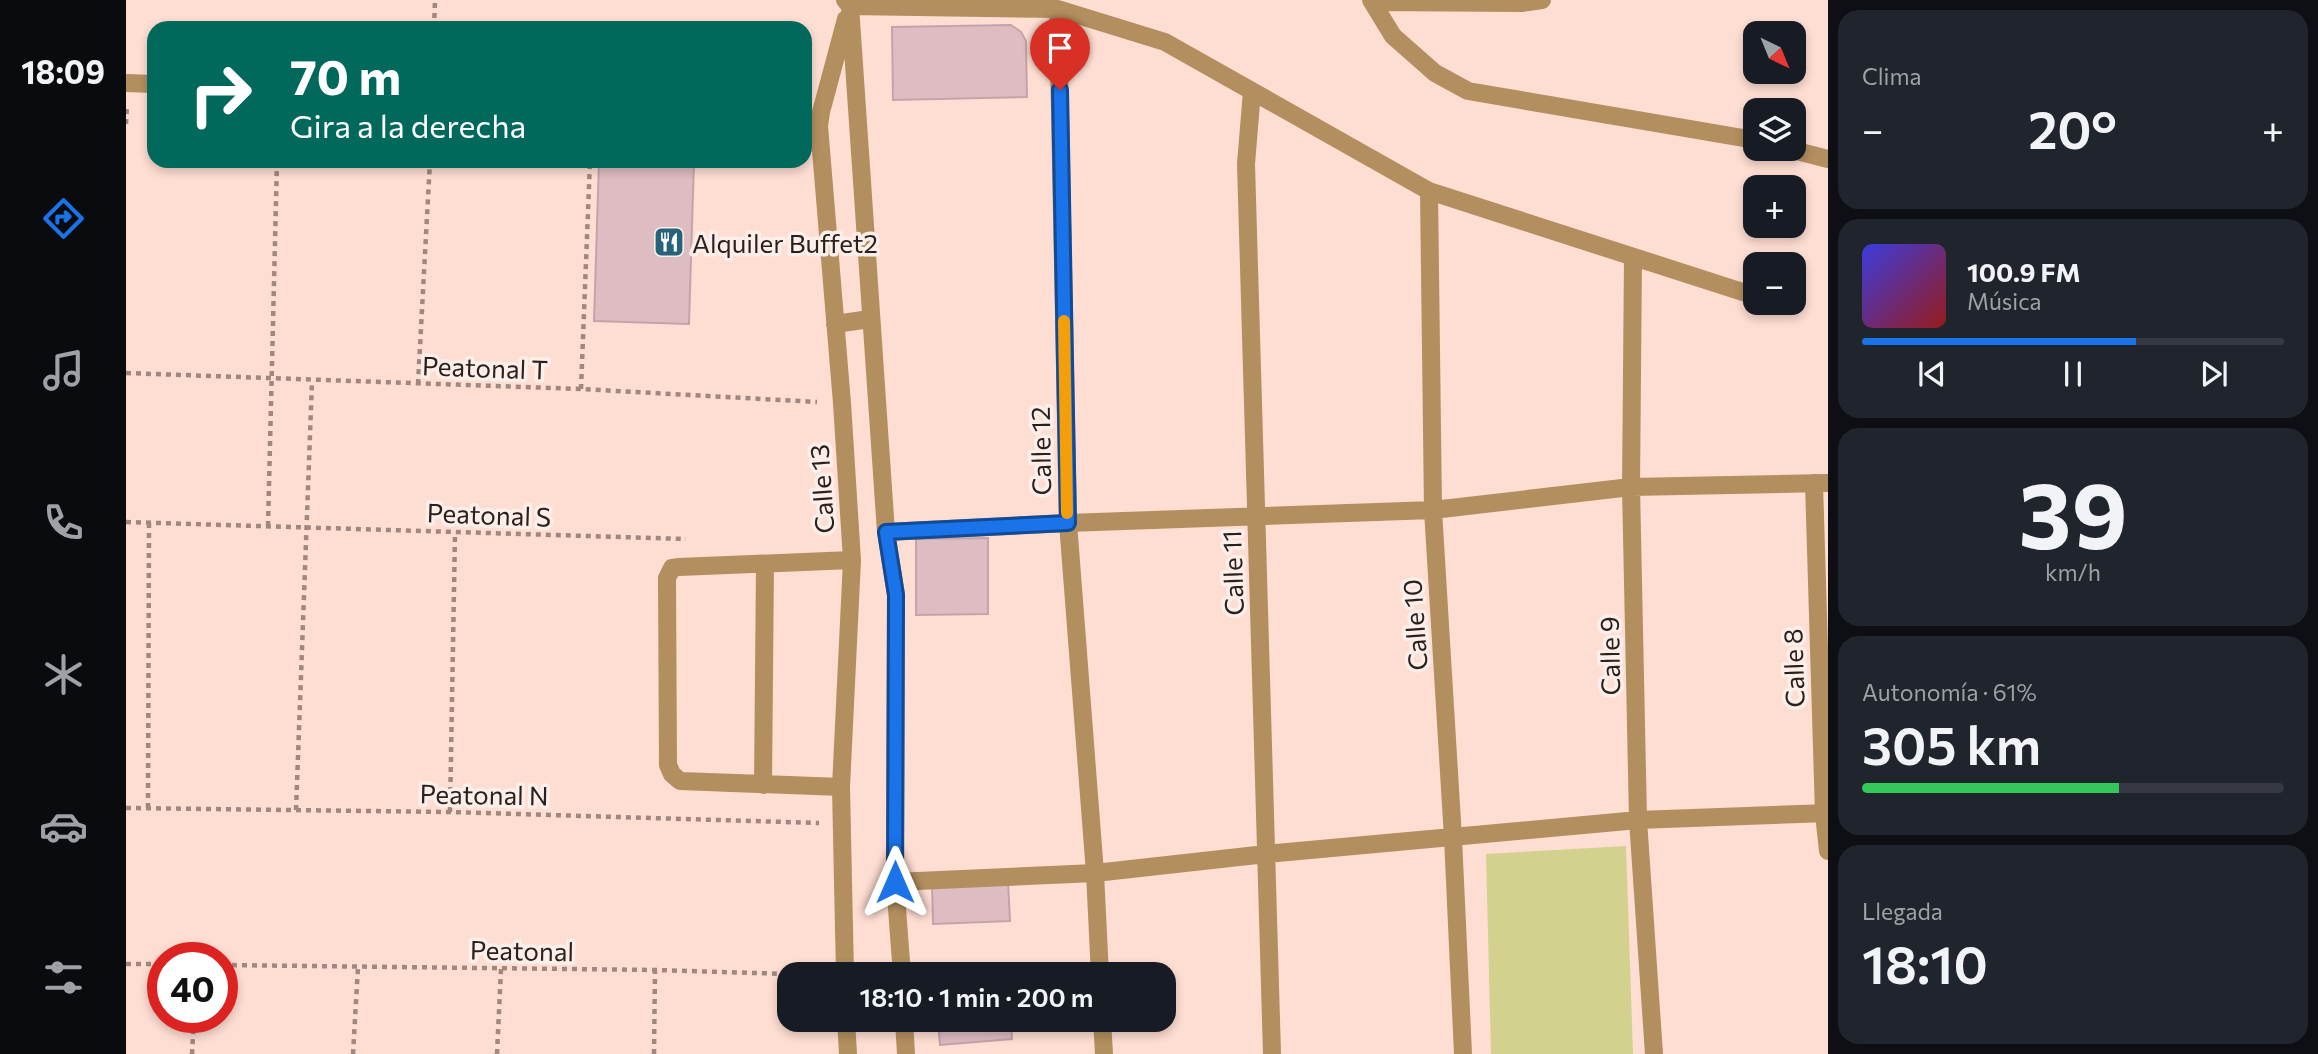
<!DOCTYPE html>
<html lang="es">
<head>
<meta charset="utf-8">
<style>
	:root { --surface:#171b24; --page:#20242c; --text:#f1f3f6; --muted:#9ea1a6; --line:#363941; --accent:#1a73e8 }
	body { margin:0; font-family:Commissioner,sans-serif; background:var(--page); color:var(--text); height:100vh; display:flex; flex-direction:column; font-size:26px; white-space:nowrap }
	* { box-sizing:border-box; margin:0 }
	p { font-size:23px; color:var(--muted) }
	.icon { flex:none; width:38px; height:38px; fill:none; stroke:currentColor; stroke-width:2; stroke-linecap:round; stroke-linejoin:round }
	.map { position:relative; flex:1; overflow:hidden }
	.details { display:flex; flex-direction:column; gap:10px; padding:10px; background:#0d0f14; width:490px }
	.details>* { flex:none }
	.hud { position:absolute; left:21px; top:21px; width:665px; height:147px; border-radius:21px; box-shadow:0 4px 10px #0003; background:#00695c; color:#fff; overflow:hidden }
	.needle { width:46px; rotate:137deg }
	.buttons { position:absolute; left:1617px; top:21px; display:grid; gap:14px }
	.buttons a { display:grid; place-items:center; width:63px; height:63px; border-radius:14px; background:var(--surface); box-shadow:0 4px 10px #0003; font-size:35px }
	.speed { position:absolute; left:21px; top:942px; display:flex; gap:14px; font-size:35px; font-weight:700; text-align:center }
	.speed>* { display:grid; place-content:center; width:91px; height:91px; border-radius:50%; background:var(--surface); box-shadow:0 4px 10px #0003; line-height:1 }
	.speed .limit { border:10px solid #d22; background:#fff; color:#111 }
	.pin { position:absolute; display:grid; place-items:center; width:60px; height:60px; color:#fff; margin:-72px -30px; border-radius:50% 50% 50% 0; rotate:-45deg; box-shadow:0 0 7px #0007 }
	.pin .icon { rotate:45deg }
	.me { position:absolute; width:77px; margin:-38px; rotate:0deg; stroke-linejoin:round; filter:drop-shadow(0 0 5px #0008) }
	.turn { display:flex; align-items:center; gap:24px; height:147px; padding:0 28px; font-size:32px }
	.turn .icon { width:91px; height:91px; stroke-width:2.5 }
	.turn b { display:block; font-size:49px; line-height:60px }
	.big { font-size:52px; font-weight:600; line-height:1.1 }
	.details .widget { flex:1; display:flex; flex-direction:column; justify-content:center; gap:10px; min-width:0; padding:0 24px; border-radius:21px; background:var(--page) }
	.details .dial { align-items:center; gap:0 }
	.dial b { font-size:91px; line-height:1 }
	.song { display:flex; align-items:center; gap:21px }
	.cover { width:84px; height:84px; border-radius:10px; background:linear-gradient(135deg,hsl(240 70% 55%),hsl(0 70% 35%)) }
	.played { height:7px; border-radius:4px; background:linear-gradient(90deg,var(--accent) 65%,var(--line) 65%) }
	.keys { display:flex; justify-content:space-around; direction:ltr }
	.heat { display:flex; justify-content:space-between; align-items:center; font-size:38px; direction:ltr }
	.charge { height:10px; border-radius:5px; background:linear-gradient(90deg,#34c759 61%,var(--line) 0) }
	.trip { position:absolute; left:651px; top:962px; width:399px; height:70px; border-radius:21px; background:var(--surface); box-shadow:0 4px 10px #0003; font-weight:600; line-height:70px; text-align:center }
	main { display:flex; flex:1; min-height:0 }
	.tab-bar { display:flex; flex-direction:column; width:126px; justify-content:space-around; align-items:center; background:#090b0e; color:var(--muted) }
	.tab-bar .icon { width:49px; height:49px }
	.tab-bar .on { color:var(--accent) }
	.tab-bar b { font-size:32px; color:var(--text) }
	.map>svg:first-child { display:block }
</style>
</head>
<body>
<main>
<nav class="tab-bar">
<b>18:09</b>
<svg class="icon on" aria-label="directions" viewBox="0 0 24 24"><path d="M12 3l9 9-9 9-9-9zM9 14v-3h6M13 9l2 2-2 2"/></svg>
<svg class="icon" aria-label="music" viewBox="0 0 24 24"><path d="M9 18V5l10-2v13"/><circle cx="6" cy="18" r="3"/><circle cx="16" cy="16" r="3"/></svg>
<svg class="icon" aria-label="phone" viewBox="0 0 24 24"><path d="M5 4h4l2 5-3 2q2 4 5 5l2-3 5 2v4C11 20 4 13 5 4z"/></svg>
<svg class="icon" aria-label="climate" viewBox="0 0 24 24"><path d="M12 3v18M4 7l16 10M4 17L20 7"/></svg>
<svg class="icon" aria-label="car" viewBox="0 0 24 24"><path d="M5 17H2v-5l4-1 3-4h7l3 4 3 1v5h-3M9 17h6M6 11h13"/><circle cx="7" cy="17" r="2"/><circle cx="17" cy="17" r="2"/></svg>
<svg class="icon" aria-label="filters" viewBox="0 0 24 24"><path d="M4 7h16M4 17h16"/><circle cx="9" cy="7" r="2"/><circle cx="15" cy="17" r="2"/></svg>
</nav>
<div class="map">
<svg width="1702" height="1054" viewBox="0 0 1702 1054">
	<rect width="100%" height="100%" fill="#feddd2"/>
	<path fill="#d2d18e" d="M1500,846L1507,1054H1365L1360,854Z"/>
	<path fill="#ddbcc2" stroke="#c4a3aa" stroke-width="2" d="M885,25L895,32L900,41L901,97L767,100L766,27Z
		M473,161H568L563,324L468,321Z
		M862,538V614L790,615V539Z
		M882,881L884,921L807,924L806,884Z
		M812,1020H885L886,1039L814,1045Z"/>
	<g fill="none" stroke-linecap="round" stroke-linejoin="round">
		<path stroke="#a08881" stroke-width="4.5" stroke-dasharray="5 5" stroke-linecap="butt" d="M308,28L309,0
			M0,124L1,105
			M0,373L455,389L691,402
			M292,384L304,161
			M455,389L464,161
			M0,522L560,539
			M142,526L151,161
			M0,808L324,812L693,823
			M22,808L23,523
			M170,810L186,381
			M324,812L329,533
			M0,964H37
			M96,965L529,970L695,975
			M66,1054L68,1017
			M227,1054L232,967
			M371,1054L375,969
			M528,1054L529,970"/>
		<path stroke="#b38e5f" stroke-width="18" d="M719,0L724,6L760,532L770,595L769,882L776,975
			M1245,0L1267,36L1309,73L1342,91L1629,140
			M1247,2L1396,3L1416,0
			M724,6L932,9L1039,42L1303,191L1629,296
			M932,9L942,523L969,873L974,975
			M0,83L28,84
			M1126,91L1120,164L1146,1054
			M1663,149L1702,159
			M1303,191L1307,510L1327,838L1337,1054
			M1507,257L1505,487L1512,820L1528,1054
			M709,324L744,319
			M1688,483L1698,814L1702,851
			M760,532L942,523L1307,510L1505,487L1702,483
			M637,785L639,564
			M715,787L554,781L546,774L542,765L541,578L546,568L553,567L726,560
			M769,882L969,873L1140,854L1512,820L1702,813
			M719,975L715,787L726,560L716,403L693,126L695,112L720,19
			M720,1020L722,1054
			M778,1020L780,1054
			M976,1020L978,1054"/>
	</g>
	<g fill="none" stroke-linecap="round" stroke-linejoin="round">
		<g stroke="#114b97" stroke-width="18">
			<path id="route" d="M769,882L770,595L760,532L942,523L934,90"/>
		</g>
		<use href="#route" stroke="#1a73e8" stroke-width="12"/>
		<path stroke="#f59e0b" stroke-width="12" d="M938,321L941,513"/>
	</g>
	<defs>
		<g id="restaurant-square" transform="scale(1.575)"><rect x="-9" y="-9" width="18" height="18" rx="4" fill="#26637a" stroke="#fcefea"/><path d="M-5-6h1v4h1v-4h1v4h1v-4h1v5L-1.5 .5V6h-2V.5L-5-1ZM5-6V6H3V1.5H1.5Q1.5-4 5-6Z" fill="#fff"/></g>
	</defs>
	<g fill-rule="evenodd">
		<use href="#restaurant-square" x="543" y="242"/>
	</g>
	<g text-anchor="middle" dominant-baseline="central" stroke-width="7" stroke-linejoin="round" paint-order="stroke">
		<g font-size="26" fill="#2c201d" stroke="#fcefea" text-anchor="start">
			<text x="566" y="242">Alquiler Buffet2</text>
		</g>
		<g font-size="26" fill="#2c201d" stroke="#fcefea">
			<text transform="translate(359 367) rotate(2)">Peatonal T</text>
			<text transform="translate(914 451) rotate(-91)">Calle 12</text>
			<text transform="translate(695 489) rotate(-94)">Calle 13</text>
			<text transform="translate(363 514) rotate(2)">Peatonal S</text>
			<text transform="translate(1106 573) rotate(-92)">Calle 11</text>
			<text transform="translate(1288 625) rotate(-94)">Calle 10</text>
			<text transform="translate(1483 656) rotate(-91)">Calle 9</text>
			<text transform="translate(1667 668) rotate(-92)">Calle 8</text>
			<text transform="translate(358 794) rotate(1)">Peatonal N</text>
			<text transform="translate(396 950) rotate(1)">Peatonal</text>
		</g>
	</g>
</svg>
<div class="buttons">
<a><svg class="needle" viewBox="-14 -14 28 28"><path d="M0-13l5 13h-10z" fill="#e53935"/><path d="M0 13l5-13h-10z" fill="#9ea1a6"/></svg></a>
<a><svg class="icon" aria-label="layers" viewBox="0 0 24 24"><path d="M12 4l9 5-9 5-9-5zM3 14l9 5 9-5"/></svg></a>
<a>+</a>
<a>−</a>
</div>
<div class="speed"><div class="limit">40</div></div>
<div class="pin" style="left:934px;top:90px;background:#d93025"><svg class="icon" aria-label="arrive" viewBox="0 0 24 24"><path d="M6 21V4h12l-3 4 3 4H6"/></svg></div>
<svg class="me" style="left:769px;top:882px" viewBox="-20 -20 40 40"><path d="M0-17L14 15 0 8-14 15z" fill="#1a73e8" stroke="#fff" stroke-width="4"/></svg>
<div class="trip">18:10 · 1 min · 200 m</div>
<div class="hud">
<div class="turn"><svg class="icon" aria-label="right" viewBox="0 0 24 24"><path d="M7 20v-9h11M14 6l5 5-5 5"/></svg><div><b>70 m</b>Gira a la derecha</div></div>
</div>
</div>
<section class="details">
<div class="widget"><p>Clima</p>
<div class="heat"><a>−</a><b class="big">20°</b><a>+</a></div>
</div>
<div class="widget">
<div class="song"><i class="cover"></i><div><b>100.9 FM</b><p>Música</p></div></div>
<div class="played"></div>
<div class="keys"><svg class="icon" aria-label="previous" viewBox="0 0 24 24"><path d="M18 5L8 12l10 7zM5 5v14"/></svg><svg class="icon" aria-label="pause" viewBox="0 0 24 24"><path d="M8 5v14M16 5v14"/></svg><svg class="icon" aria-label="next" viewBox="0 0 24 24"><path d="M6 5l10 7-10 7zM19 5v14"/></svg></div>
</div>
<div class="widget dial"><b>39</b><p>km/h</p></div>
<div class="widget"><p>Autonomía · 61%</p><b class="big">305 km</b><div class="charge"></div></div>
<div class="widget"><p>Llegada</p><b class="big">18:10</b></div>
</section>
</main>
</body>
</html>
